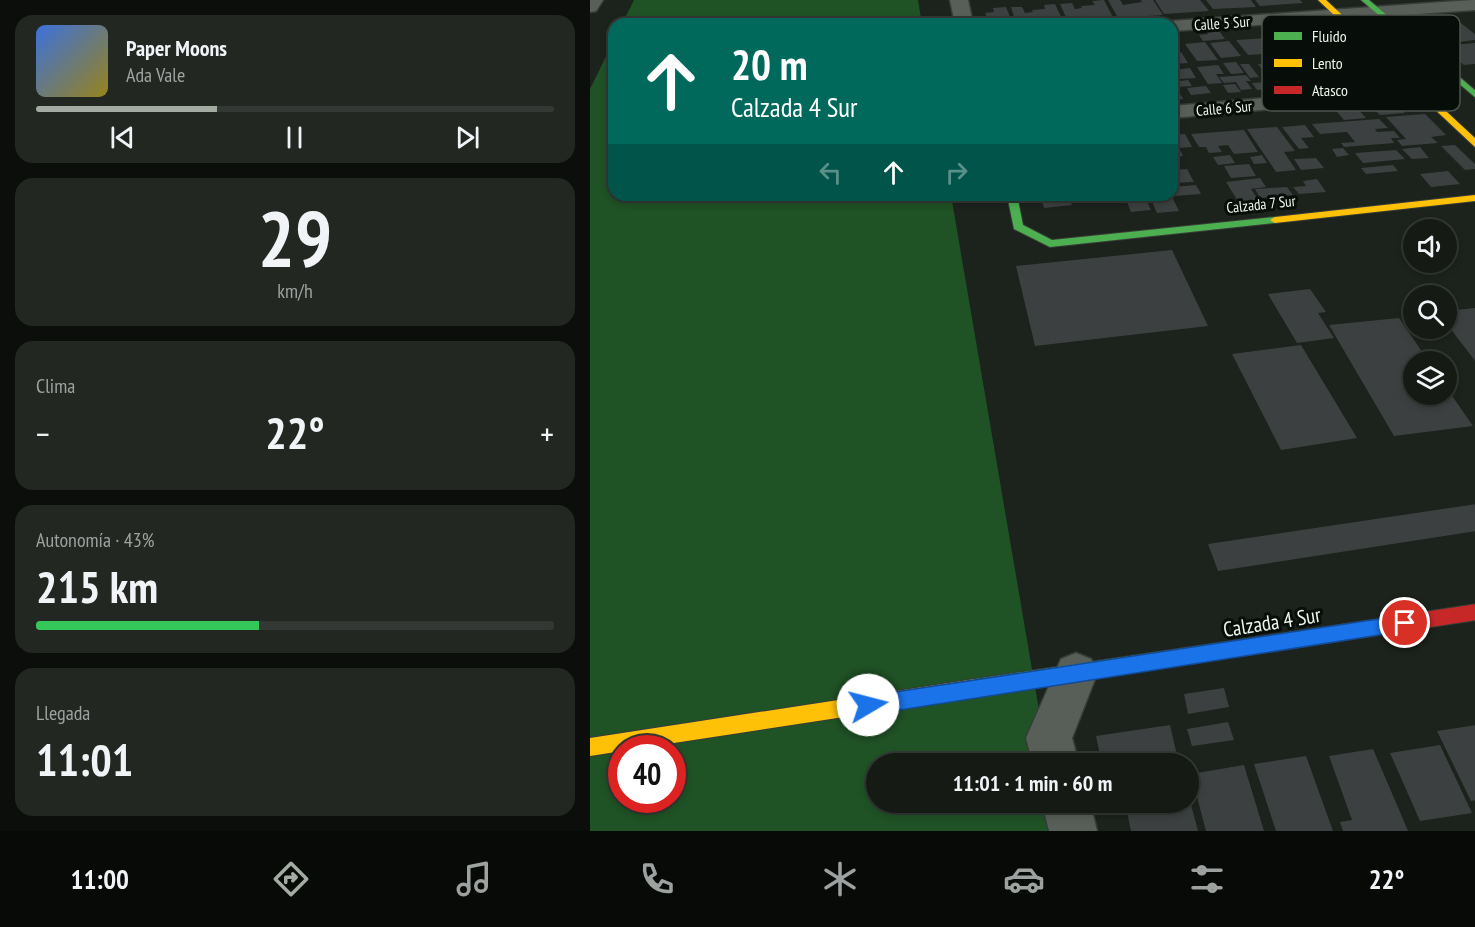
<!DOCTYPE html>
<html lang="es">
<head>
<meta charset="utf-8">
<style>
	:root { --surface:#151a15; --page:#222722; --text:#f1f3f6; --muted:#9da1a0; --line:#343834; --accent:#a3aba3 }
	body { margin:0; font-family:"PT Sans Narrow",sans-serif; background:var(--page); color:var(--text); height:100vh; display:flex; flex-direction:column; font-size:22px; white-space:nowrap }
	* { box-sizing:border-box; margin:0 }
	p { font-size:20px; color:var(--muted) }
	.icon { flex:none; width:33px; height:33px; fill:none; stroke:currentColor; stroke-width:2; stroke-linecap:round; stroke-linejoin:round }
	.map { position:relative; flex:1; overflow:hidden }
	.drawer { display:flex; flex-direction:column; gap:15px; padding:15px; background:#0c0e0c; width:590px }
	.drawer>* { flex:none }
	.guide { position:absolute; left:18px; top:18px; width:570px; height:183px; border-radius:18px; box-shadow:0 3px 9px #0003,0 0 0 2px var(--line); background:#00695c; color:#fff; overflow:hidden }
	.tools { position:absolute; left:813px; top:219px; display:grid; gap:12px }
	.tools a { display:grid; place-items:center; width:54px; height:54px; border-radius:50%; background:var(--surface); box-shadow:0 3px 9px #0003,0 0 0 2px var(--line); font-size:30px }
	.speed { position:absolute; left:18px; top:735px; display:flex; gap:12px; font-size:30px; font-weight:700; text-align:center }
	.speed>* { display:grid; place-content:center; width:78px; height:78px; border-radius:50%; background:var(--surface); box-shadow:0 3px 9px #0003,0 0 0 2px var(--line); line-height:1 }
	.speed .limit { border:9px solid #d22; background:#fff; color:#111 }
	.pin { position:absolute; display:grid; place-items:center; width:51px; height:51px; color:#fff; margin:-26px; border:3px solid #fff; border-radius:50%; box-shadow:0 2px 6px #0007 }
	.me { position:absolute; width:66px; margin:-33px; rotate:82deg; stroke-linejoin:round; filter:drop-shadow(0 0 4px #0008) }
	.turn { display:flex; align-items:center; gap:21px; height:126px; padding:0 24px; font-size:27px }
	.turn .icon { width:78px; height:78px; stroke-width:2.5 }
	.turn b { display:block; font-size:42px; line-height:51px }
	.lanes { display:flex; align-items:center; height:57px; padding:0 24px; background:#0003; justify-content:center; gap:30px; direction:ltr }
	.lanes .off { opacity:.35 }
	.big { font-size:45px; font-weight:700; line-height:1.1 }
	.drawer .widget { flex:1; display:flex; flex-direction:column; justify-content:center; gap:9px; min-width:0; padding:0 21px; border-radius:18px; background:var(--page) }
	.drawer .dial { align-items:center; gap:0 }
	.dial b { font-size:78px; line-height:1 }
	.song { display:flex; align-items:center; gap:18px }
	.cover { width:72px; height:72px; border-radius:9px; background:linear-gradient(135deg,hsl(220 70% 55%),hsl(50 70% 35%)) }
	.played { height:6px; border-radius:3px; background:linear-gradient(90deg,var(--accent) 35%,var(--line) 35%) }
	.keys { display:flex; justify-content:space-around; direction:ltr }
	.heat { display:flex; justify-content:space-between; align-items:center; font-size:33px; direction:ltr }
	.charge { height:9px; border-radius:4px; background:linear-gradient(90deg,#34c759 43%,var(--line) 0) }
	.trip { position:absolute; left:276px; top:753px; width:333px; height:60px; border-radius:30px; background:var(--surface); box-shadow:0 3px 9px #0003,0 0 0 2px var(--line); font-weight:700; line-height:60px; text-align:center }
	.dock { display:flex; height:96px; justify-content:space-around; align-items:center; background:#080a08; color:var(--muted) }
	.dock .icon { width:42px; height:42px }
	.dock .selected { color:var(--accent) }
	.dock b { font-size:27px; color:var(--text) }
	main { display:flex; flex:1; min-height:0 }
	.map>svg:first-child { display:block }
</style>
</head>
<body>
<main>
<section class="drawer">
<div class="widget">
<div class="song"><i class="cover"></i><div><b>Paper Moons</b><p>Ada Vale</p></div></div>
<div class="played"></div>
<div class="keys"><svg class="icon" aria-label="previous" viewBox="0 0 24 24"><path d="M18 5L8 12l10 7zM5 5v14"/></svg><svg class="icon" aria-label="pause" viewBox="0 0 24 24"><path d="M8 5v14M16 5v14"/></svg><svg class="icon" aria-label="next" viewBox="0 0 24 24"><path d="M6 5l10 7-10 7zM19 5v14"/></svg></div>
</div>
<div class="widget dial"><b>29</b><p>km/h</p></div>
<div class="widget"><p>Clima</p>
<div class="heat"><a>−</a><b class="big">22°</b><a>+</a></div>
</div>
<div class="widget"><p>Autonomía · 43%</p><b class="big">215 km</b><div class="charge"></div></div>
<div class="widget"><p>Llegada</p><b class="big">11:01</b></div>
</section>
<div class="map">
<svg width="886" height="831" viewBox="0 0 886 831">
	<rect width="100%" height="100%" fill="#1c221c"/>
	<path fill="#1f5225" fill-rule="evenodd" d="M44,0H328L332,24H32Z
		M24,40V195H361L458,763L286,764V802L464,803L469,831H0V89ZM32,748H82V800H32Z"/>
	<path fill="#3d4040" d="M514,0L524,19L478,22L470,4L482,3L485,9L492,8L491,6L505,5L502,1Z
		M518,0H530L533,5L552,2L551,0H563L573,15L528,18Z
		M565,0H610L619,11L574,14Z
		M616,0H661L666,7L623,9Z
		M665,0H710L713,3L670,6Z
		M465,4L474,23L426,24L421,7H432L435,13L443,12L442,10L455,9L454,5Z
		M416,7L423,24H400L395,13L404,12L403,8Z
		M867,20L886,35V40L868,42L864,38L842,40L823,24Z
		M627,28L635,39L613,41L609,35L618,34L614,29Z
		M695,37L711,55L675,58L672,54L658,55L646,40Z
		M639,41L651,56L631,58L620,43Z
		M615,42L628,60L607,61L595,44Z
		M886,43V64L874,65L850,46Z
		M591,52L598,63L582,64V53Z
		M715,60L728,74L718,75L713,70L675,73L668,64Z
		M646,62L654,73L641,74L633,63Z
		M650,64H659L669,77L660,78Z
		M628,65L634,74H626L632,83L618,84L607,67Z
		M600,68L606,78L589,79L583,70Z
		M656,75L661,81H656L662,89L651,90L646,82L634,83L629,77Z
		M598,80L602,86L586,87L593,99L582,100V82Z
		M676,82L681,89L667,90L662,83Z
		M645,84L651,92L638,93L633,85Z
		M616,86L621,93L601,95L597,88Z
		M764,105L776,118L754,120L743,107Z
		M807,105L815,113L790,115L782,107Z
		M835,114L856,135L841,137L848,143L812,146L807,140L816,139L796,117Z
		M789,119L798,128L785,129L787,132L804,131L810,138H801L804,143L754,147L751,143L765,142L757,132L730,134L722,124Z
		M715,125L724,137L711,138L719,148L709,149L692,127Z
		M687,127L705,151L694,152L706,170L686,172L657,129Z
		M654,130L668,152L644,154L638,145L628,146L632,152L619,153L616,147H609L601,134Z
		M595,134L602,147L589,148L593,156L582,157V135Z
		M865,145L886,165V169L875,170L851,146Z
		M830,147L839,158L822,159L812,149Z
		M753,148L759,155L747,157L742,149Z
		M806,150L815,159L773,163L765,153Z
		M640,155L645,163L628,165L623,157Z
		M672,155L677,163L664,164L660,157Z
		M726,158L734,168L711,170L704,159Z
		M659,164L666,176L641,178L634,166Z
		M803,165L808,171L776,174L771,168Z
		M597,169L604,182L582,183V170Z
		M858,171L870,184L841,187L830,174Z
		M670,178L676,187L661,189L669,201L649,203L636,182Z
		M727,179L736,192L709,194L703,187L716,186L713,181Z
		M606,185L611,194L585,196L582,190V187Z
		M697,187L703,195L670,198L665,189Z
		M450,195H478L482,205L454,208Z
		M489,195H554L561,210L541,212L535,197H529L531,202L518,203L516,199L491,201Z
		M559,195H581L589,211L567,213Z
		M582,250L618,326L445,346L426,266Z
		M720,289L736,312L728,313L744,338L707,343L678,294Z
		M886,308V362L856,323V311Z
		M809,318L839,362H824V394H856V387L883,426L804,436L739,325Z
		M711,345L767,438L691,450L642,354Z
		M886,504V531L628,571L618,544Z
		M634,688L639,707L598,714L594,694Z
		M638,722L644,740L602,746L597,729Z
		M580,725L589,764H512L506,736Z
		M886,725V800L881,801L847,731Z
		M850,745L882,813L830,821L800,753Z
		M783,749L810,812L818,831H753L750,822L762,820L739,756Z
		M716,756L743,831H686L664,764Z
		M654,765L674,831H616L601,774Z
		M599,797L608,831H541L535,802H598Z"/>
	<g fill="none" stroke-linecap="round" stroke-linejoin="round">
		<g stroke="#383d38" stroke-width="3">
			<path id="street" d="M0,0H13L6,11L0,12Z
				M360,0H378L383,24H365Z
				M882,0H886V10L582,31V24H574L582,21Z
				M830,85L837,87L840,91L837,95L582,118V106Z
				M486,653L501,659L507,674L482,738L489,764H443L436,738L471,659Z
				M452,802H500L507,831H459Z"/>
		</g>
		<g stroke="#383d38" stroke-width="2">
			<path id="fast" d="M771,0H779L886,91V98Z
				M417,195H427L433,225L462,240L685,217L690,220L685,223L460,247L424,229Z
				M742,626L748,628L750,634L748,640L742,642L385,697L379,694L376,688L379,682L385,679Z"/>
		</g>
		<g stroke="#383d38" stroke-width="2">
			<path id="slow" d="M728,0H736L886,139V148Z
				M886,195V201L685,223L680,220L685,217Z
				M385,679L391,682L394,688L391,694L385,697L51,748H32V751L0,756V738Z"/>
		</g>
		<g stroke="#383d38" stroke-width="2">
			<path id="jam" d="M886,604V620L742,642L736,640L734,634L736,628L742,626Z"/>
		</g>
		<use href="#street" fill="#585e58" fill-rule="evenodd"/>
		<use href="#fast" fill="#4caf50" fill-rule="evenodd"/>
		<use href="#slow" fill="#ffc107" fill-rule="evenodd"/>
		<use href="#jam" fill="#c62828" fill-rule="evenodd"/>
	</g>
	<path fill="#1a73e8" stroke="#114b97" stroke-width="1.5" d="M815,615L821,617L823,623L821,629L815,631L278,715L271,712L268,705L271,699L278,696Z"/>
	<g text-anchor="middle" dominant-baseline="central" stroke-width="6" stroke-linejoin="round" paint-order="stroke">
		<g font-size="15" fill="#ecf5ec" stroke="#070d08">
			<text transform="translate(632 23) rotate(-4)">Calle 5 Sur</text>
			<text transform="translate(634 108) rotate(-5)">Calle 6 Sur</text>
			<text transform="translate(671 204) rotate(-6)">Calzada 7 Sur</text>
		</g>
		<g font-size="21" fill="#ecf5ec" stroke="#070d08">
			<text transform="translate(682 622) rotate(-9)">Calzada 4 Sur</text>
		</g>
	</g>
	<rect x="672" y="15" width="198" height="96" rx="9" fill="#070d08" stroke="#4c534c" stroke-width="1.5"/>
	<rect x="684" y="32" width="28" height="8" fill="#4caf50"/>
	<rect x="684" y="59" width="28" height="8" fill="#ffc107"/>
	<rect x="684" y="86" width="28" height="8" fill="#c62828"/>
	<g font-size="16" fill="#ecf5ec">
		<text x="722" y="42">Fluido</text>
		<text x="722" y="69">Lento</text>
		<text x="722" y="96">Atasco</text>
	</g>
</svg>
<div class="tools">
<a><svg class="icon" aria-label="sound" viewBox="0 0 24 24"><path d="M4 9h4l5-4v14l-5-4H4zM17 9q2 3 0 6"/></svg></a>
<a><svg class="icon" aria-label="search" viewBox="0 0 24 24"><circle cx="10" cy="10" r="6"/><path d="M15 15l6 6"/></svg></a>
<a><svg class="icon" aria-label="layers" viewBox="0 0 24 24"><path d="M12 4l9 5-9 5-9-5zM3 14l9 5 9-5"/></svg></a>
</div>
<div class="speed"><div class="limit">40</div></div>
<div class="pin" style="left:815px;top:623px;background:#d93025"><svg class="icon" aria-label="arrive" viewBox="0 0 24 24"><path d="M6 21V4h12l-3 4 3 4H6"/></svg></div>
<svg class="me" style="left:278px;top:705px" viewBox="-20 -20 40 40"><circle r="19" fill="#fff"/><path d="M0-13L10 11 0 6-10 11z" fill="#1a73e8"/></svg>
<div class="trip">11:01 · 1 min · 60 m</div>
<div class="guide">
<div class="turn"><svg class="icon" aria-label="ahead" viewBox="0 0 24 24"><path d="M12 20V5M6 11l6-6 6 6"/></svg><div><b>20 m</b>Calzada 4 Sur</div></div>
<div class="lanes"><svg class="icon off" aria-label="left" viewBox="0 0 24 24"><path d="M17 20v-9H6M10 6l-5 5 5 5"/></svg><svg class="icon" aria-label="ahead" viewBox="0 0 24 24"><path d="M12 20V5M6 11l6-6 6 6"/></svg><svg class="icon off" aria-label="right" viewBox="0 0 24 24"><path d="M7 20v-9h11M14 6l5 5-5 5"/></svg></div>
</div>
</div>
</main>
<nav class="dock">
<b>11:00</b>
<svg class="icon selected" aria-label="directions" viewBox="0 0 24 24"><path d="M12 3l9 9-9 9-9-9zM9 14v-3h6M13 9l2 2-2 2"/></svg>
<svg class="icon" aria-label="music" viewBox="0 0 24 24"><path d="M9 18V5l10-2v13"/><circle cx="6" cy="18" r="3"/><circle cx="16" cy="16" r="3"/></svg>
<svg class="icon" aria-label="phone" viewBox="0 0 24 24"><path d="M5 4h4l2 5-3 2q2 4 5 5l2-3 5 2v4C11 20 4 13 5 4z"/></svg>
<svg class="icon" aria-label="climate" viewBox="0 0 24 24"><path d="M12 3v18M4 7l16 10M4 17L20 7"/></svg>
<svg class="icon" aria-label="car" viewBox="0 0 24 24"><path d="M5 17H2v-5l4-1 3-4h7l3 4 3 1v5h-3M9 17h6M6 11h13"/><circle cx="7" cy="17" r="2"/><circle cx="17" cy="17" r="2"/></svg>
<svg class="icon" aria-label="filters" viewBox="0 0 24 24"><path d="M4 7h16M4 17h16"/><circle cx="9" cy="7" r="2"/><circle cx="15" cy="17" r="2"/></svg>
<b>22°</b>
</nav>
</body>
</html>
